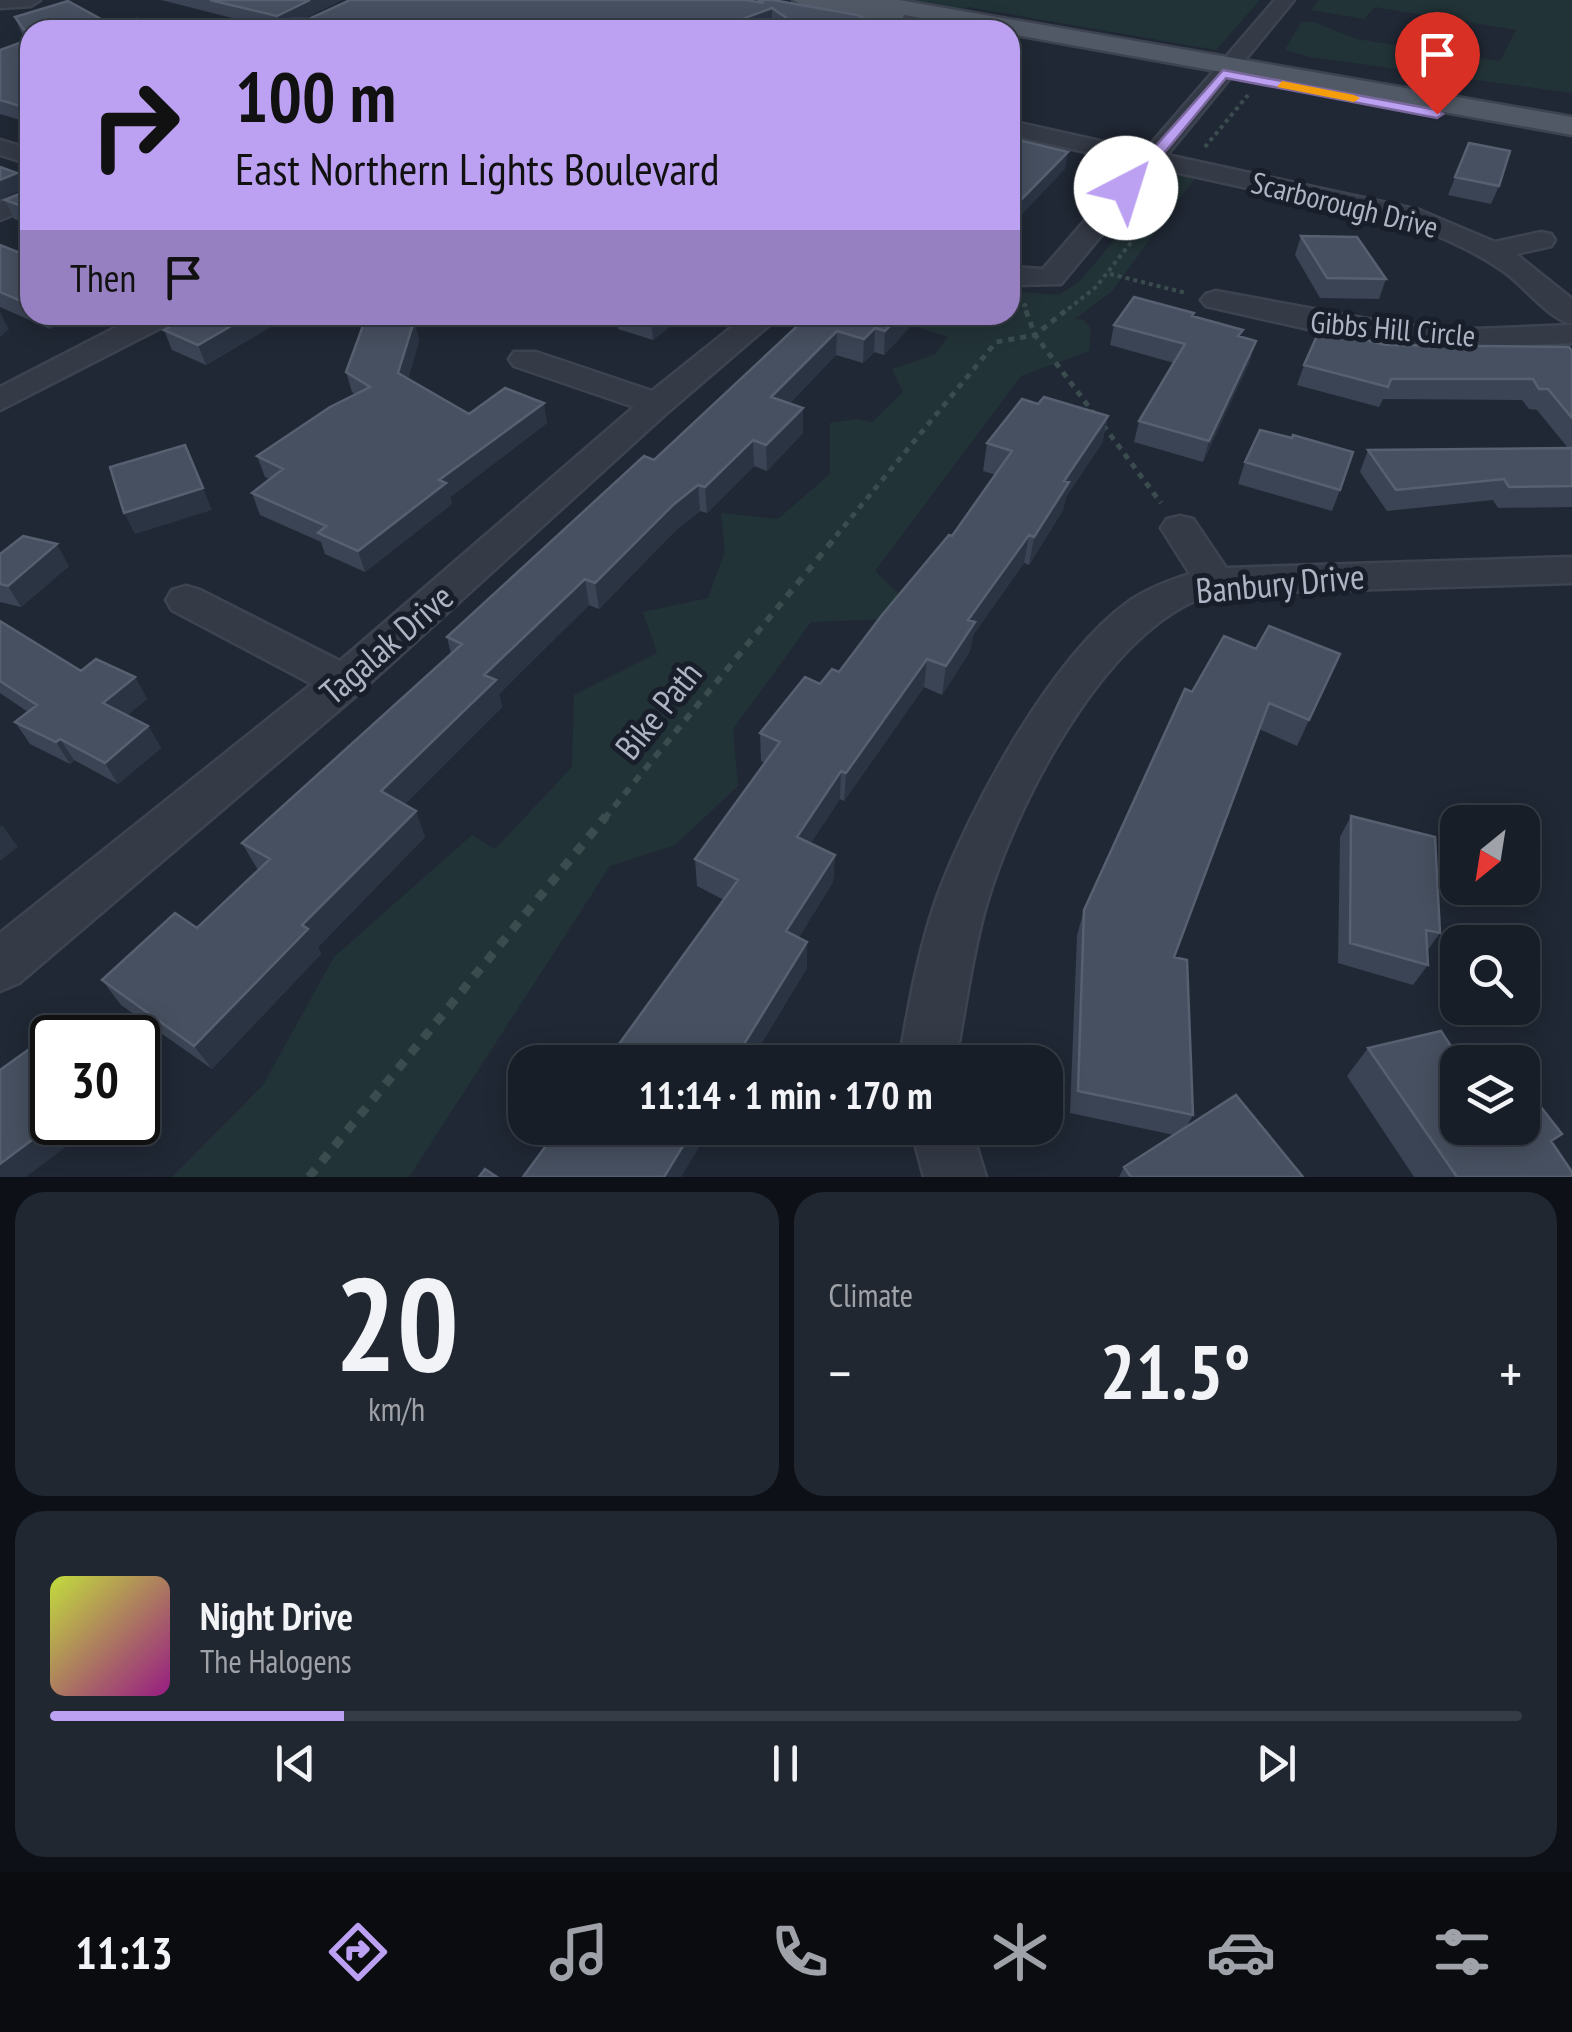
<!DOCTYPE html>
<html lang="en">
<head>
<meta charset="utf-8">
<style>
	:root { --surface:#181e28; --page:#212730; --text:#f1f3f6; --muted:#9fa2a8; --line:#363c45; --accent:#bca0f2 }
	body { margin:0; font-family:"PT Sans Narrow",sans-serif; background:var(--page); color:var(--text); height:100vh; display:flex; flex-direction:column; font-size:38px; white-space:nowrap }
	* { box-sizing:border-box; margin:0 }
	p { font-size:32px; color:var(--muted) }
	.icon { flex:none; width:55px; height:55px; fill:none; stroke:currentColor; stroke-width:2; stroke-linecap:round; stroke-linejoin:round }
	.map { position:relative; height:1177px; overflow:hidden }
	.drawer { display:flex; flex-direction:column; gap:15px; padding:15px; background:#0d1016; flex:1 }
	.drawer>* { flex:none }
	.top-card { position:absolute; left:20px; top:20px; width:1000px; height:305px; border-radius:30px; box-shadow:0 5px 25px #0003,0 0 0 2px var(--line); background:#bca0f2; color:#111; overflow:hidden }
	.needle { width:65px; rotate:210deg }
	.controls { position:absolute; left:1440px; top:805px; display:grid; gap:20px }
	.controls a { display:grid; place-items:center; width:100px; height:100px; border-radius:20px; background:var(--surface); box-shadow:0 5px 25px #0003,0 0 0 2px var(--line); font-size:50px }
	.speed { position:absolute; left:30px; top:1015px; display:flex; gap:20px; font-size:50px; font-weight:700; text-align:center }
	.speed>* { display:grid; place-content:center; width:130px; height:130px; border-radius:50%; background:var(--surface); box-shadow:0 5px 25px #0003,0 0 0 2px var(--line); line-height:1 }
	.speed .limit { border:5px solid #111; border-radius:15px; background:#fff; color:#111 }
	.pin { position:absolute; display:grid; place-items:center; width:85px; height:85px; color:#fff; margin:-102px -42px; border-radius:50% 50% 50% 0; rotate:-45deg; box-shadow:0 0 10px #0007 }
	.pin .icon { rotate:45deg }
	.me { position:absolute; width:110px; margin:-55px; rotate:40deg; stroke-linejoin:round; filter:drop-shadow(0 0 8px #0008) }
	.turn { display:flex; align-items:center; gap:35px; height:210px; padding:0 50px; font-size:45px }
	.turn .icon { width:130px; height:130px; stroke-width:2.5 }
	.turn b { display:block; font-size:70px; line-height:85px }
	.then { display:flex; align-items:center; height:95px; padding:0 50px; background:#0003; gap:20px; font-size:38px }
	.big { font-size:75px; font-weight:600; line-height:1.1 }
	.drawer .card { flex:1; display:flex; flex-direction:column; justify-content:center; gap:15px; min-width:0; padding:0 35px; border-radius:30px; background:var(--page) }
	.drawer .dial { align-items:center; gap:0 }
	.dial b { font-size:130px; line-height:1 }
	.song { display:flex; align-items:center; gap:30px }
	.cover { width:120px; height:120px; border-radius:15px; background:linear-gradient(135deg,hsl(70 70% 55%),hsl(310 70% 35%)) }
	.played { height:10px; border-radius:5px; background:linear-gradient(90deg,var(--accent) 20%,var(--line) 20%) }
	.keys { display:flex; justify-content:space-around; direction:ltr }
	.heat { display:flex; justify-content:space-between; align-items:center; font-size:55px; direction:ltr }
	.drawer .tiles { flex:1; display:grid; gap:15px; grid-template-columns:1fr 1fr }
	.card:last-child { grid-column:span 2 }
	.trip { position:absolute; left:508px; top:1045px; width:555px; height:100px; border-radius:30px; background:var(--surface); box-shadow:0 5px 25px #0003,0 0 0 2px var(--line); font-weight:600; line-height:100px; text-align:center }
	.menu { display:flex; height:160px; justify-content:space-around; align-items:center; background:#0a0c10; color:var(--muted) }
	.menu .icon { width:70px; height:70px }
	.menu .active { color:var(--accent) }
	.menu b { font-size:45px; color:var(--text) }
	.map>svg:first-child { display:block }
</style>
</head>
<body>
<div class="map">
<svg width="1572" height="1177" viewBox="0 0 1572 1177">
	<rect width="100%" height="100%" fill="#202835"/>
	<path fill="#223337" d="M900,0H1260L1216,50L969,7L955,9Z
		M1319,0H1572V93L1310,57L1285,50L1301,22H1314L1356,39L1500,61L1516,30L1375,7L1364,19L1311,10Z
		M1170,173L1196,177L1112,291L1075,319L1084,320L1091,329L1089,351L1021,376L875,571L909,604L891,619L811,622L733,729L738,786L675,845L610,866L409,1177H172L263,1085L334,957L472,835L495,849L572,767L574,695L657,653L643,612L708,598L725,551L721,513L778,519L830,474V423L857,419L872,422L903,392L892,369L934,355L948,337L909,324L965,320L969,315H1010V291L1059,295L1080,281Z"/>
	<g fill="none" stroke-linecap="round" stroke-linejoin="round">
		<g stroke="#3d4350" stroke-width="5">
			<path id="minor" d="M0,0H40L31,6L0,8Z
				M1275,0H1294L1167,155L1419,210L1495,242L1541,232L1551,234L1555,240L1551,246L1516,254L1572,299V324C1547,318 1525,286 1503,271C1472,249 1437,235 1402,222L1157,168L1061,284L1010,285V267L1043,269L1135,163L1010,135V121L1145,151Z
				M137,20L159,26L162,30H130V22Z
				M0,140L30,149V164L0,155Z
				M30,191V208L0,220V202Z
				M1216,291L1400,325L1477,329L1572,325V343L1477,347L1400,344L1308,329L1206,306L1201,300L1206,294Z
				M140,315H178L174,321L0,410V387Z
				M747,315H781L669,411L359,693L19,983L0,991V933L312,684L172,610L166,600L172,590L186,586L200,590L340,661L634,407L514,366L509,359L514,352H536L652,391Z
				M1180,516L1193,519L1226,568L1572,557V583L1243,593C1223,595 1202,596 1184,606C1093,656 1014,809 986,906C971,957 966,1010 955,1062H899C908,1009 918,952 936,900C969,809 1050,659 1128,602C1147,589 1168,581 1190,574L1161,528L1167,519Z
				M911,1128H971L986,1177H924Z"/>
		</g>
		<g stroke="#3d4350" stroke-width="5">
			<path id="major" d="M793,0H899L1572,117V135L1010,34V30H988L904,15L901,21L893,23L805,7Z"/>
		</g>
		<path stroke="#3b4c4f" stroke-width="4" stroke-dasharray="4 4" stroke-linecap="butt" d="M1205,147L1248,95
			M1110,274L1186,293
			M1027,314L1024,306L1029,301
			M1062,314L1096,287L1173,189"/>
		<path stroke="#3b4c4f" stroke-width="5" stroke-dasharray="6 6" stroke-linecap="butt" d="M1026,311L1035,335L1095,415
			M1103,425L1161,503
			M836,536L996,342L1035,335L1065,311"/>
		<path stroke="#3b4c4f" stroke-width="6" stroke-dasharray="8 8" stroke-linecap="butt" d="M604,819L838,534"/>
		<path stroke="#3b4c4f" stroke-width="9" stroke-dasharray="10 10" stroke-linecap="butt" d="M309,1177L606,816"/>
		<use href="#minor" fill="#343a46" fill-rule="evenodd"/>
		<use href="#major" fill="#515966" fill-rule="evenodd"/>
	</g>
	<path fill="#3b4454" d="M161,0H342L303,19L773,0L888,30H783L772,23L752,30H294L292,24L280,30Z
		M15,17L30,30V123L0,114V50L27,40L21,32Z
		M1469,143L1499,186L1491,204L1448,195Z
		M30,176V224L14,219L5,200L25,192Z
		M1301,236L1386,279L1379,299L1320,298L1295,255Z
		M0,245L30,257V315H76L50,329L0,307Z
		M190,315H291L206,365L172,350L164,330Z
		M616,315H685L653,340L618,329Z
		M809,315H921L884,355L874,352L863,363L836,355L790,403L803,408V433L767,471L754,466L707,513L700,511L675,531L599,609L589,605L499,694L502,707L405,804L425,837L318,947L321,954L212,1069L121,1005L102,980L197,928L258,870L242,843L451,654L447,637L654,460Z
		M1193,317L1240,337L1250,361L1203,462L1134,442L1139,421L1174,363L1110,345L1114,325Z
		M414,321L419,341L408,379L469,414L547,423L450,497L452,504L365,572L325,554L321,542L260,515L252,493L270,479L265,477L257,456L355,394L352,392L346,372Z
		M1386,345L1572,351V507L1498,508L1493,500L1387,511L1360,472L1368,450L1568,448L1537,410L1529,409L1522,400L1383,399L1379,407L1297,385L1304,365Z
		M1038,404L1108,416L1102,443L1066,497L1063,510L1029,565L1024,563L973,635L970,651L942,695L924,687L844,801L840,799L810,844L835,855L833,882L799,937L807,968L750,1062H606L724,900L697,886L695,859L765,763L761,761L760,733L820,684L839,672L952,536L996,475L983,471L987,443Z
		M1245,462L1340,490L1332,511L1238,484Z
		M0,554L69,566L21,607L0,602Z
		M0,621L81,671L135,677L147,699L127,715L148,726L161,748L118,784L74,760L70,764L30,744L15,722L28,712L0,693Z
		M1256,649L1340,654L1297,746L1259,729L1174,957L1193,1115L1186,1128L1303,1177H1119L1124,1167L1174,1135L1070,1113L1077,935L1084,910L1192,692Z
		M1351,816L1440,933L1427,951L1428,965L1413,985L1338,963L1340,837Z
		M1368,1048L1460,1060L1552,1142L1572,1177H1414L1347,1076Z"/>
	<path fill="#2b3443" d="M310,0H342L299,21L291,19L292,24L281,30L277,16Z
		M772,8V23L752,30H713Z
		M1068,152L1065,169L1010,227V211Z
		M17,173L24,189L0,199V180Z
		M0,312L9,329L0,337Z
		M43,315H76L50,329Z
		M250,315H291L206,365L198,345Z
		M658,315H685L653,340L651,320Z
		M900,315H921L884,355L885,331Z
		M414,321L419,341L404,394L398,373Z
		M875,328L874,352L863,363L864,339Z
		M837,331L836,355L771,422V397Z
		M1256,341L1250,361L1203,462L1209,441Z
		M544,403L547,423L450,497L452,504L365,572L358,551L439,480Z
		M803,408V433L767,471L766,445Z
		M1108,416L1102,443L1066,497L1063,510L1029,565L1034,537L1064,481Z
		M753,440L754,466L707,513L705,487Z
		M185,445L212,510L135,534L124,513Z
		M698,485L700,511L675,531L599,609L595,583L673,505Z
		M1029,535L1024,563L973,635L970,651L942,695L946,666L968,620Z
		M57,544L69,566L21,607L8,586Z
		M585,579L589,605L499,694L502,707L391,818L381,791L484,675Z
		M927,659L924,687L844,801L846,773Z
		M135,677L147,699L116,725L103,703Z
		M148,726L161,748L118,784L105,763Z
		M60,739L74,760L70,764L56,742Z
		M841,771L840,799L796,865L797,837Z
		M416,811L425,837L318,947L321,954L212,1069L194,1046L302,925Z
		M2,825L18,847L0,861V827Z
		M835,855L833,882L786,958V931Z
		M807,942V968L750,1062H733Z
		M52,1104V1122H72L59,1132L67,1146L26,1177H0V1164L40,1114Z
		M694,1128H711L681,1177H664Z"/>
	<path fill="#475060" stroke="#576070" stroke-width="2.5" d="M210,0H310L277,16Z
		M350,0H745L764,3L759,0H773L857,15L888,30H804L772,8L713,30H307L304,22L291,19H309Z
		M68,1L121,30H30V38L15,17Z
		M30,39V109L0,100V50Z
		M1010,138L1068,152L1010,211Z
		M1469,143L1510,151L1499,186L1455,177Z
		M0,167L17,173L0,180Z
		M26,174L30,176V209L5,200L25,192Z
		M1301,236L1357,237L1386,279L1327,278Z
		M0,245L30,257V305L0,292Z
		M1134,297L1194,313L1192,316L1243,330L1238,336L1256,341L1209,441L1139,421L1185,344L1114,325Z
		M190,315H250L198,345L164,330Z
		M634,315H658L651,320Z
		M809,315H900L885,331L875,328L864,339L837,331L771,397L803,408L766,445L753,440L705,487L698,485L673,505L595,583L585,579L484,675L496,680L381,791L416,811L302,925L308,929L194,1046L102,980L175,913L197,928L270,859L242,843L462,644L447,637L644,456L654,460Z
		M414,321L398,373L469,414L505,388L544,403L439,480L446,483L358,551L318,533L326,526L252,493L283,469L257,456L330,407L370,387L346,372L364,323Z
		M1320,329L1386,345L1569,347L1572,351V418L1548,389H1539L1533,379H1391L1388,387L1304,365Z
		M1044,397L1108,416L1064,481L1069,482L1034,537L1029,535L968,620L975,622L946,666L927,659L846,773L841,771L797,837L835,855L786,931L807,942L733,1062H606L738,880L695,859L780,742L760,733L805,677L820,684L832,669L839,672L882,615L949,535L952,536L1012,451L987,443L1022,399L1038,404Z
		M1260,430L1292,438L1293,435L1353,452L1340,490L1245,462Z
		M185,445L203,488L124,513L110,467Z
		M1572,448V486L1509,487L1504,479L1396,490L1368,450Z
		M23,536L57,544L8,586L0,584V554Z
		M0,621L81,671L96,659L135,677L103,703L148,726L105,763L60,739L56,742L15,722L37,705L0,681Z
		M1269,626L1340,654L1309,720L1269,703L1174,957L1187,960L1193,1115L1078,1091L1084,910L1185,689L1192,692L1224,636L1256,649Z
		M1351,816L1435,837L1440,933L1426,930L1428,965L1350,943Z
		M1441,1031L1460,1060L1499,1053L1506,1062H1458V1128H1522V1083L1562,1134L1551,1141L1572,1172V1177H1457L1368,1048Z
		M39,1042L52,1062V1104L40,1114L48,1128L0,1164V1070Z
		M1236,1095L1303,1177H1131L1124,1167Z
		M559,1128H694L664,1177H523Z
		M485,1169L497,1177H479Z"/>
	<path fill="#bca0f2" stroke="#7a689d" stroke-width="2.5" d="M1223,70L1437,110L1443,114L1437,118L1226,78L1132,192H1121V185Z"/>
	<path fill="#f59e0b" d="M1282,81L1354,95L1360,98L1354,102L1277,87Z"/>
	<g text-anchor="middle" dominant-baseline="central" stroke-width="10" stroke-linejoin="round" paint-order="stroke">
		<g font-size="30" fill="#aeb4c3" stroke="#191f2a">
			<text transform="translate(1345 204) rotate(14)">Scarborough Drive</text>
			<text transform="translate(1393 328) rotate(5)">Gibbs Hill Circle</text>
		</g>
		<g font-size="35" fill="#aeb4c3" stroke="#191f2a">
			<text transform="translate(1280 583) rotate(-5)">Banbury Drive</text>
			<text transform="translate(386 644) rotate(-41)">Tagalak Drive</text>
			<text transform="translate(658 710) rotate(-51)">Bike Path</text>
		</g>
	</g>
</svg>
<div class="controls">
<a><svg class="needle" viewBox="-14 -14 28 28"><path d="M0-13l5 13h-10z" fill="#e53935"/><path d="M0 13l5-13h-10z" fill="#9fa2a8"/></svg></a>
<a><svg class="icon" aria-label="search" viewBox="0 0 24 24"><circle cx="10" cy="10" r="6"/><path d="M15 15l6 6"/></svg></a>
<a><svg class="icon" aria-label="layers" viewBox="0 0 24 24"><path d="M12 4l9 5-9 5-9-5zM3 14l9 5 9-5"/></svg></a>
</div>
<div class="speed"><div class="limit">30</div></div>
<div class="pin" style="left:1437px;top:114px;background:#d93025"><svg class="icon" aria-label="arrive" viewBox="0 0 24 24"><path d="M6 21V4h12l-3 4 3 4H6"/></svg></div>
<svg class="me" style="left:1126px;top:188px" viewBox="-20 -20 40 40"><circle r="19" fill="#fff"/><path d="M0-13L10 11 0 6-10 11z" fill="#bca0f2"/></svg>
<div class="trip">11:14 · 1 min · 170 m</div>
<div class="top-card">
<div class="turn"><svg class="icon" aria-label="right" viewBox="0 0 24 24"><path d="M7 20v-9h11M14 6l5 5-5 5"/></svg><div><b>100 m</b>East Northern Lights Boulevard</div></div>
<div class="then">Then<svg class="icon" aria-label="arrive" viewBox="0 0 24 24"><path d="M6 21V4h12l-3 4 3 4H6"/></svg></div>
</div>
</div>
<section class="drawer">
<div class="tiles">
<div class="card dial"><b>20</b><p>km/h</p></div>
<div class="card"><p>Climate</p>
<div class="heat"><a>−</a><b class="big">21.5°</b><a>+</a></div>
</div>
<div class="card">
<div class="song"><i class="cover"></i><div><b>Night Drive</b><p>The Halogens</p></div></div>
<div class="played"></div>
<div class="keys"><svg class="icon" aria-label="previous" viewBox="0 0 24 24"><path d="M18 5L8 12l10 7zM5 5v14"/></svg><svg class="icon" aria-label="pause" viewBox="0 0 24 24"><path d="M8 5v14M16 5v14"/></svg><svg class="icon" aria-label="next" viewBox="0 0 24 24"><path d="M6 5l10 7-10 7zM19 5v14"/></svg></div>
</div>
</div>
</section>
<nav class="menu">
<b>11:13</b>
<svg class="icon active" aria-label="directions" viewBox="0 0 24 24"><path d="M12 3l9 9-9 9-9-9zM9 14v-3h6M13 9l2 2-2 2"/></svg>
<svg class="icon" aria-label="music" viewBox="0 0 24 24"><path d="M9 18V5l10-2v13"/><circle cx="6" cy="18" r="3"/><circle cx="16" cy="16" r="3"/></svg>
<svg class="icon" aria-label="phone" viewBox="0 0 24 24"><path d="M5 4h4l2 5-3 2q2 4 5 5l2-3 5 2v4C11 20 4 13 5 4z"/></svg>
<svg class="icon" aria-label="climate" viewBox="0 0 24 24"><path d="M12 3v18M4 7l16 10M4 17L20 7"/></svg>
<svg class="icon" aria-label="car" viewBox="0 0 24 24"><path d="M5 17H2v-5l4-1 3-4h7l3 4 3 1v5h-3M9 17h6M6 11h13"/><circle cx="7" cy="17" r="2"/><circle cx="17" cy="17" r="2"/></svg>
<svg class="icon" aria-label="filters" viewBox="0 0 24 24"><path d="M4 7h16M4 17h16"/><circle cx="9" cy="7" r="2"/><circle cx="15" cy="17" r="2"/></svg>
</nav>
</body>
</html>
